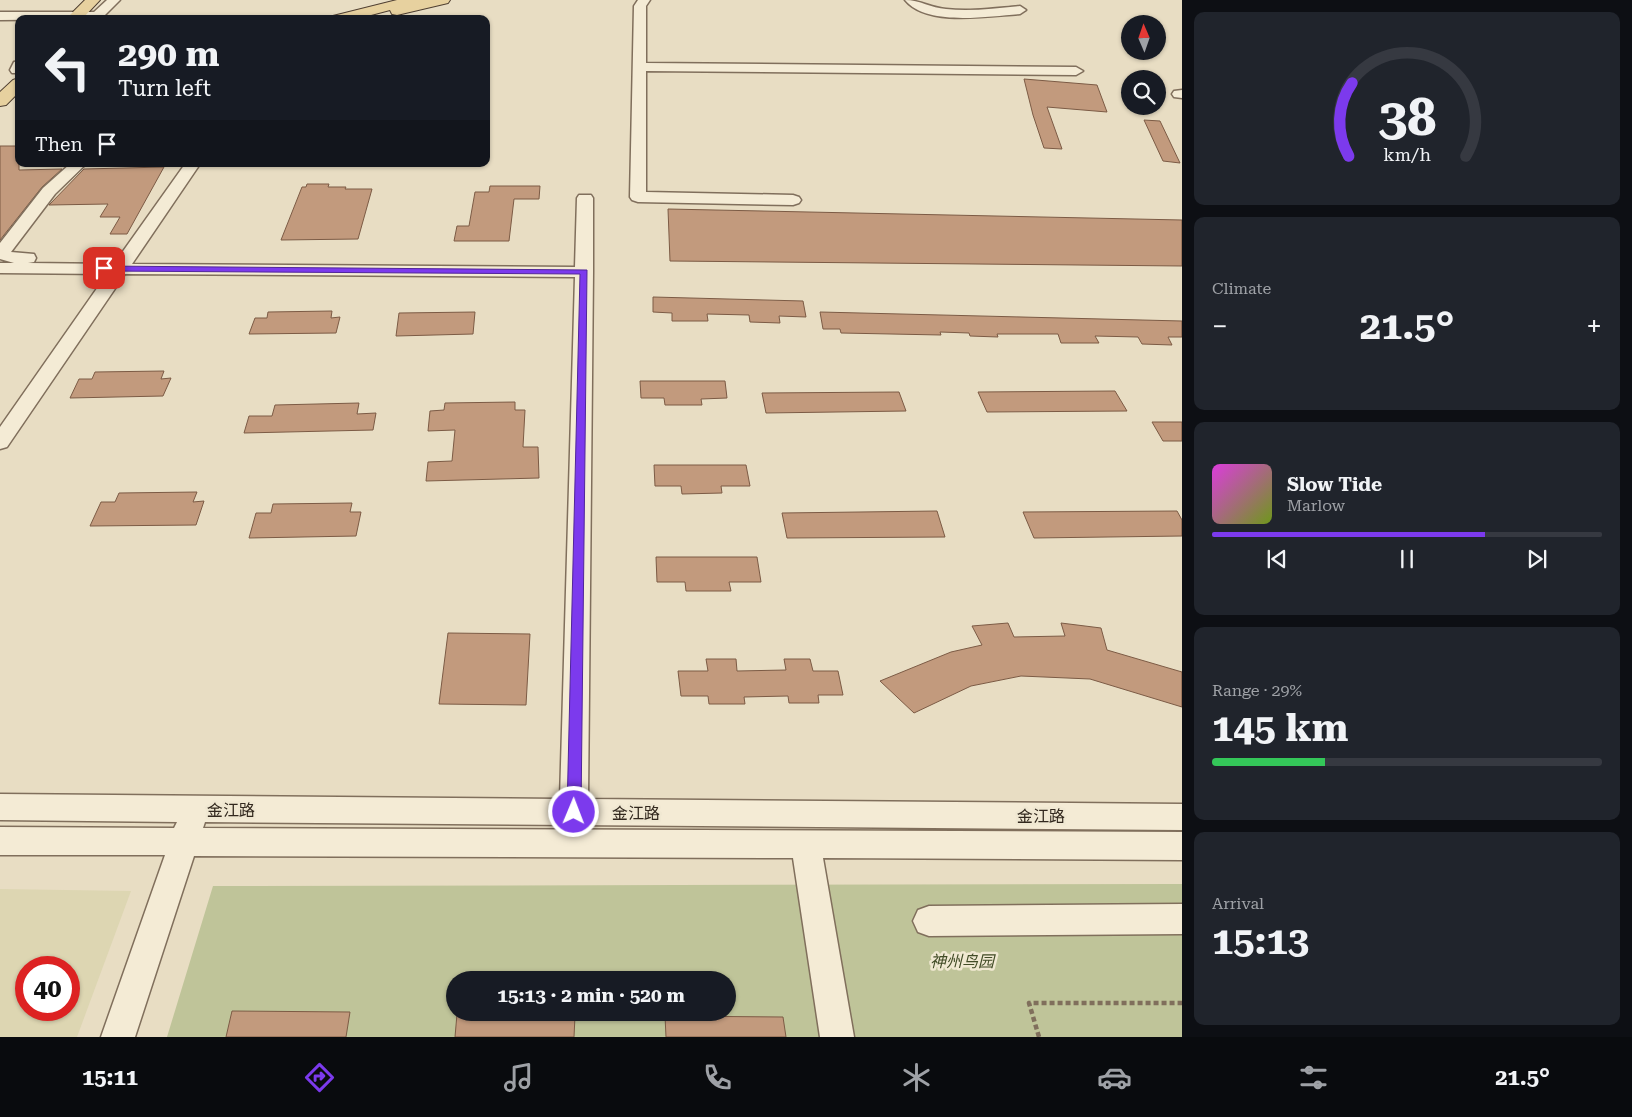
<!DOCTYPE html>
<html lang="en">
<head>
<meta charset="utf-8">
<style>
	:root { --surface:#171b24; --page:#20242c; --text:#f1f3f6; --muted:#9ea1a6; --line:#363941; --accent:#7c3aed }
	body { margin:0; font-family:"Roboto Serif","Noto Sans SC",serif; background:var(--page); color:var(--text); height:100vh; display:flex; flex-direction:column; font-size:19px; white-space:nowrap }
	* { box-sizing:border-box; margin:0 }
	p { font-size:16px; color:var(--muted) }
	.icon { flex:none; width:28px; height:28px; fill:none; stroke:currentColor; stroke-width:2; stroke-linecap:round; stroke-linejoin:round }
	.map { position:relative; flex:1; overflow:hidden }
	.side { display:flex; flex-direction:column; gap:12px; padding:12px; background:#0d0f14; width:450px }
	.side>* { flex:none }
	.hud { position:absolute; left:15px; top:15px; width:475px; height:152px; border-radius:10px; box-shadow:0 1px 4px #0004; background:#171b24; color:var(--text); overflow:hidden }
	.needle { width:32px; rotate:358deg }
	.buttons { position:absolute; left:1121px; top:15px; display:grid; gap:10px }
	.buttons a { display:grid; place-items:center; width:45px; height:45px; border-radius:50%; background:var(--surface); box-shadow:0 1px 4px #0004; font-size:25px }
	.speed { position:absolute; left:15px; top:956px; display:flex; gap:10px; font-size:25px; font-weight:700; text-align:center }
	.speed>* { display:grid; place-content:center; width:65px; height:65px; border-radius:50%; background:var(--surface); box-shadow:0 1px 4px #0004; line-height:1 }
	.speed .limit { border:8px solid #d22; background:#fff; color:#111 }
	.pin { position:absolute; display:grid; place-items:center; width:42px; height:42px; color:#fff; margin:-21px; border-radius:10px; box-shadow:0 2px 8px #0006 }
	.me { position:absolute; width:55px; margin:-28px; rotate:1deg; stroke-linejoin:round; filter:drop-shadow(0 0 4px #0008) }
	.turn { display:flex; align-items:center; gap:18px; height:105px; padding:0 20px; font-size:22px }
	.turn .icon { width:65px; height:65px; stroke-width:2.5 }
	.turn b { display:block; font-size:35px; line-height:42px }
	.then { display:flex; align-items:center; height:48px; padding:0 20px; background:#0003; gap:10px; font-size:19px }
	.big { font-size:38px; font-weight:700; line-height:1.1 }
	.side .tile { flex:1; display:flex; flex-direction:column; justify-content:center; gap:8px; min-width:0; padding:0 18px; border-radius:10px; background:var(--page) }
	.side .dial { align-items:center; gap:0 }
	.dial svg { height:130px; overflow:visible; fill:none; stroke:var(--line); stroke-width:7; stroke-linecap:round; text-anchor:middle }
	.dial text { fill:var(--text); stroke:none }
	.song { display:flex; align-items:center; gap:15px }
	.cover { width:60px; height:60px; border-radius:8px; background:linear-gradient(135deg,hsl(300 70% 55%),hsl(80 70% 35%)) }
	.played { height:5px; border-radius:2px; background:linear-gradient(90deg,var(--accent) 70%,var(--line) 70%) }
	.keys { display:flex; justify-content:space-around; direction:ltr }
	.heat { display:flex; justify-content:space-between; align-items:center; font-size:28px; direction:ltr }
	.charge { height:8px; border-radius:4px; background:linear-gradient(90deg,#34c759 29%,var(--line) 0) }
	.trip { position:absolute; left:446px; top:971px; width:290px; height:50px; border-radius:25px; background:var(--surface); box-shadow:0 1px 4px #0004; font-weight:700; line-height:50px; text-align:center }
	.tabs { display:flex; height:80px; justify-content:space-around; align-items:center; background:#090b0e; color:var(--muted) }
	.tabs .icon { width:35px; height:35px }
	.tabs .current { color:var(--accent) }
	.tabs b { font-size:22px; color:var(--text) }
	main { display:flex; flex:1; min-height:0 }
	.map>svg:first-child { display:block }
</style>
</head>
<body>
<main>
<div class="map">
<svg width="1182" height="1037" viewBox="0 0 1182 1037">
	<rect width="100%" height="100%" fill="#e8ddc3"/>
	<path fill="#ddd6b2" fill-rule="evenodd" d="M0,889L131,891L77,1037H0ZM26,968H69V1010H26Z"/>
	<path fill="#bfc499" fill-rule="evenodd" d="M1182,884V1037H167L213,886ZM455,980H728V1012H455Z"/>
	<path fill="#c29a7d" stroke="#7c5b45" d="M1024,79L1097,85L1107,112L1047,107L1062,149L1044,148L1033,115Z
		M1144,120L1160,121L1180,163L1163,161Z
		M0,146H19V170L62,169L42,187L0,240Z
		M164,167L127,234H110L120,217H100L108,204L49,205L84,169Z
		M307,184H329L328,187H346L345,189H372L358,239L281,240L302,187H306Z
		M490,186H540L539,199H514L509,241H454L457,226H469L475,192H489Z
		M668,209L1182,220V266L670,261Z
		M653,297L803,301L806,317L779,316L780,323L750,322L749,315L707,314L708,321H672V313L653,312Z
		M332,311L331,318L340,317L336,333L249,334L255,318H267L268,312Z
		M475,312L473,334L396,336L399,313Z
		M820,312L1182,321V337H1168L1172,345L1142,344L1138,337L1095,336L1099,343H1061L1058,334H997L998,337L970,336L969,333L940,332L941,335L841,333L840,329H823Z
		M164,371L161,379L171,378L163,396L70,398L79,379H92L95,372Z
		M640,381H725L727,398L701,399L702,405H665L664,398H641Z
		M1115,391L1127,411L987,412L978,392Z
		M899,392L906,411L766,413L762,393Z
		M515,402V410H525L523,447H538L539,478L426,481L428,462L452,461L455,430L428,431L430,411L444,410L445,403Z
		M359,403L357,414L376,413L373,430L244,433L249,416H272L275,405Z
		M1152,422H1182V441H1163Z
		M654,465H746L750,486H721L722,493L682,494L681,486H655Z
		M197,492L193,502L204,501L196,525L90,526L101,502H115L119,493Z
		M352,503L350,512H361L356,536L249,538L256,513H271L273,504Z
		M937,511L945,537L787,538L782,513Z
		M1177,511L1182,520V536L1034,538L1023,512Z
		M656,557H757L761,582H729L731,591H686L685,582H657Z
		M1008,623L1014,637L1065,636L1061,623L1101,628L1107,650L1182,672V707L1090,679L1021,676L971,686L914,713L880,681L951,652L982,645L972,626Z
		M448,633L530,634L526,705L439,704Z
		M706,659H736L737,671L786,670L784,659H810L813,671H838L843,695H818L819,703H789L788,696L744,697L745,704H709L708,696H681L678,671H708Z
		M232,1011L350,1012L346,1037H226Z
		M457,1014L575,1016L574,1037H455Z
		M665,1016L783,1017L786,1037H666Z"/>
	<g fill="none" stroke-linecap="round" stroke-linejoin="round">
		<g stroke="#806f5c" stroke-width="3">
			<path id="minor" d="M107,0H120L101,19L0,20V12H94Z
				M638,0H650L646,6V63L1076,67L1083,71L1076,75L646,71V192L793,195L799,197L801,200L799,203L793,205L638,202L632,200L630,197L634,6Z
				M905,0C920,0 931,8 946,9C971,12 996,8 1020,6L1026,10L1020,14C989,16 927,27 905,0Z
				M19,61V73H12L10,70L14,62Z
				M1182,90V98L1174,97L1172,94L1174,91Z
				M70,164H86L55,194L11,252L34,254L36,258L34,262L28,263L114,264L185,164H200L132,264L575,267L577,198L579,195H591L593,198V272L588,799L1182,804V830L205,822L203,828L1182,832V860L823,858L854,1037H820L793,858L194,856L135,1037H101L165,855H0V827L174,828L177,822L0,820V794L560,799L575,277L125,274L7,447L0,449V427L107,274L0,273V263H14L0,259V243L43,188Z
				M1182,904V934L929,936L918,932L913,921L918,910L929,906Z"/>
		</g>
		<g stroke="#4e3e30" stroke-width="2">
			<path id="major" d="M85,0H100L82,19H66Z
				M397,0H450L448,3L397,15L392,14L390,10L356,19H331L333,16Z
				M19,78V92L6,105L0,106V92L13,80Z"/>
		</g>
		<path stroke="#806f5c" stroke-width="4.5" stroke-dasharray="5 3" stroke-linecap="butt" d="M1039,1037L1029,1003H1182"/>
		<use href="#minor" fill="#f4ebd5" fill-rule="evenodd"/>
		<use href="#major" fill="#e7d19f" fill-rule="evenodd"/>
	</g>
	<path fill="#7c3aed" stroke="#51269a" d="M101,266L587,270L581,812L579,817L574,819L569,817L567,812L580,274L104,271L101,270Z"/>
	<g text-anchor="middle" dominant-baseline="central" stroke-width="5" stroke-linejoin="round" paint-order="stroke">
		<g font-size="16" fill="#32281e" stroke="#f0e8d2">
			<text x="231" y="810">金江路</text>
			<text x="636" y="813">金江路</text>
			<text x="1041" y="816">金江路</text>
		</g>
		<g font-size="16" font-style="italic" fill="#424c27" stroke="#f0e8d2">
			<text x="962" y="961">神州鸟园</text>
		</g>
	</g>
</svg>
<div class="buttons">
<a><svg class="needle" viewBox="-14 -14 28 28"><path d="M0-13l5 13h-10z" fill="#e53935"/><path d="M0 13l5-13h-10z" fill="#9ea1a6"/></svg></a>
<a><svg class="icon" aria-label="search" viewBox="0 0 24 24"><circle cx="10" cy="10" r="6"/><path d="M15 15l6 6"/></svg></a>
</div>
<div class="speed"><div class="limit">40</div></div>
<div class="pin" style="left:104px;top:268px;background:#d93025"><svg class="icon" aria-label="arrive" viewBox="0 0 24 24"><path d="M6 21V4h12l-3 4 3 4H6"/></svg></div>
<svg class="me" style="left:574px;top:812px" viewBox="-20 -20 40 40"><circle r="17" fill="#7c3aed" stroke="#fff" stroke-width="3"/><path d="M0-11L8 9 0 5-8 9z" fill="#fff"/></svg>
<div class="trip">15:13 · 2 min · 520 m</div>
<div class="hud">
<div class="turn"><svg class="icon" aria-label="left" viewBox="0 0 24 24"><path d="M17 20v-9H6M10 6l-5 5 5 5"/></svg><div><b>290 m</b>Turn left</div></div>
<div class="then">Then<svg class="icon" aria-label="arrive" viewBox="0 0 24 24"><path d="M6 21V4h12l-3 4 3 4H6"/></svg></div>
</div>
</div>
<section class="side">
<div class="tile dial"><svg viewBox="0 0 100 80">
<path d="M14 69A42 42 0 1 1 86 69"/>
<path d="M14 69A42 42 0 0 1 16 24" stroke="#7c3aed"/>
<text x="50" y="56" font-size="32" font-weight="700">38</text>
<text x="50" y="72" font-size="11">km/h</text>
</svg></div>
<div class="tile"><p>Climate</p>
<div class="heat"><a>−</a><b class="big">21.5°</b><a>+</a></div>
</div>
<div class="tile">
<div class="song"><i class="cover"></i><div><b>Slow Tide</b><p>Marlow</p></div></div>
<div class="played"></div>
<div class="keys"><svg class="icon" aria-label="previous" viewBox="0 0 24 24"><path d="M18 5L8 12l10 7zM5 5v14"/></svg><svg class="icon" aria-label="pause" viewBox="0 0 24 24"><path d="M8 5v14M16 5v14"/></svg><svg class="icon" aria-label="next" viewBox="0 0 24 24"><path d="M6 5l10 7-10 7zM19 5v14"/></svg></div>
</div>
<div class="tile"><p>Range · 29%</p><b class="big">145 km</b><div class="charge"></div></div>
<div class="tile"><p>Arrival</p><b class="big">15:13</b></div>
</section>
</main>
<nav class="tabs">
<b>15:11</b>
<svg class="icon current" aria-label="directions" viewBox="0 0 24 24"><path d="M12 3l9 9-9 9-9-9zM9 14v-3h6M13 9l2 2-2 2"/></svg>
<svg class="icon" aria-label="music" viewBox="0 0 24 24"><path d="M9 18V5l10-2v13"/><circle cx="6" cy="18" r="3"/><circle cx="16" cy="16" r="3"/></svg>
<svg class="icon" aria-label="phone" viewBox="0 0 24 24"><path d="M5 4h4l2 5-3 2q2 4 5 5l2-3 5 2v4C11 20 4 13 5 4z"/></svg>
<svg class="icon" aria-label="climate" viewBox="0 0 24 24"><path d="M12 3v18M4 7l16 10M4 17L20 7"/></svg>
<svg class="icon" aria-label="car" viewBox="0 0 24 24"><path d="M5 17H2v-5l4-1 3-4h7l3 4 3 1v5h-3M9 17h6M6 11h13"/><circle cx="7" cy="17" r="2"/><circle cx="17" cy="17" r="2"/></svg>
<svg class="icon" aria-label="filters" viewBox="0 0 24 24"><path d="M4 7h16M4 17h16"/><circle cx="9" cy="7" r="2"/><circle cx="15" cy="17" r="2"/></svg>
<b>21.5°</b>
</nav>
</body>
</html>
